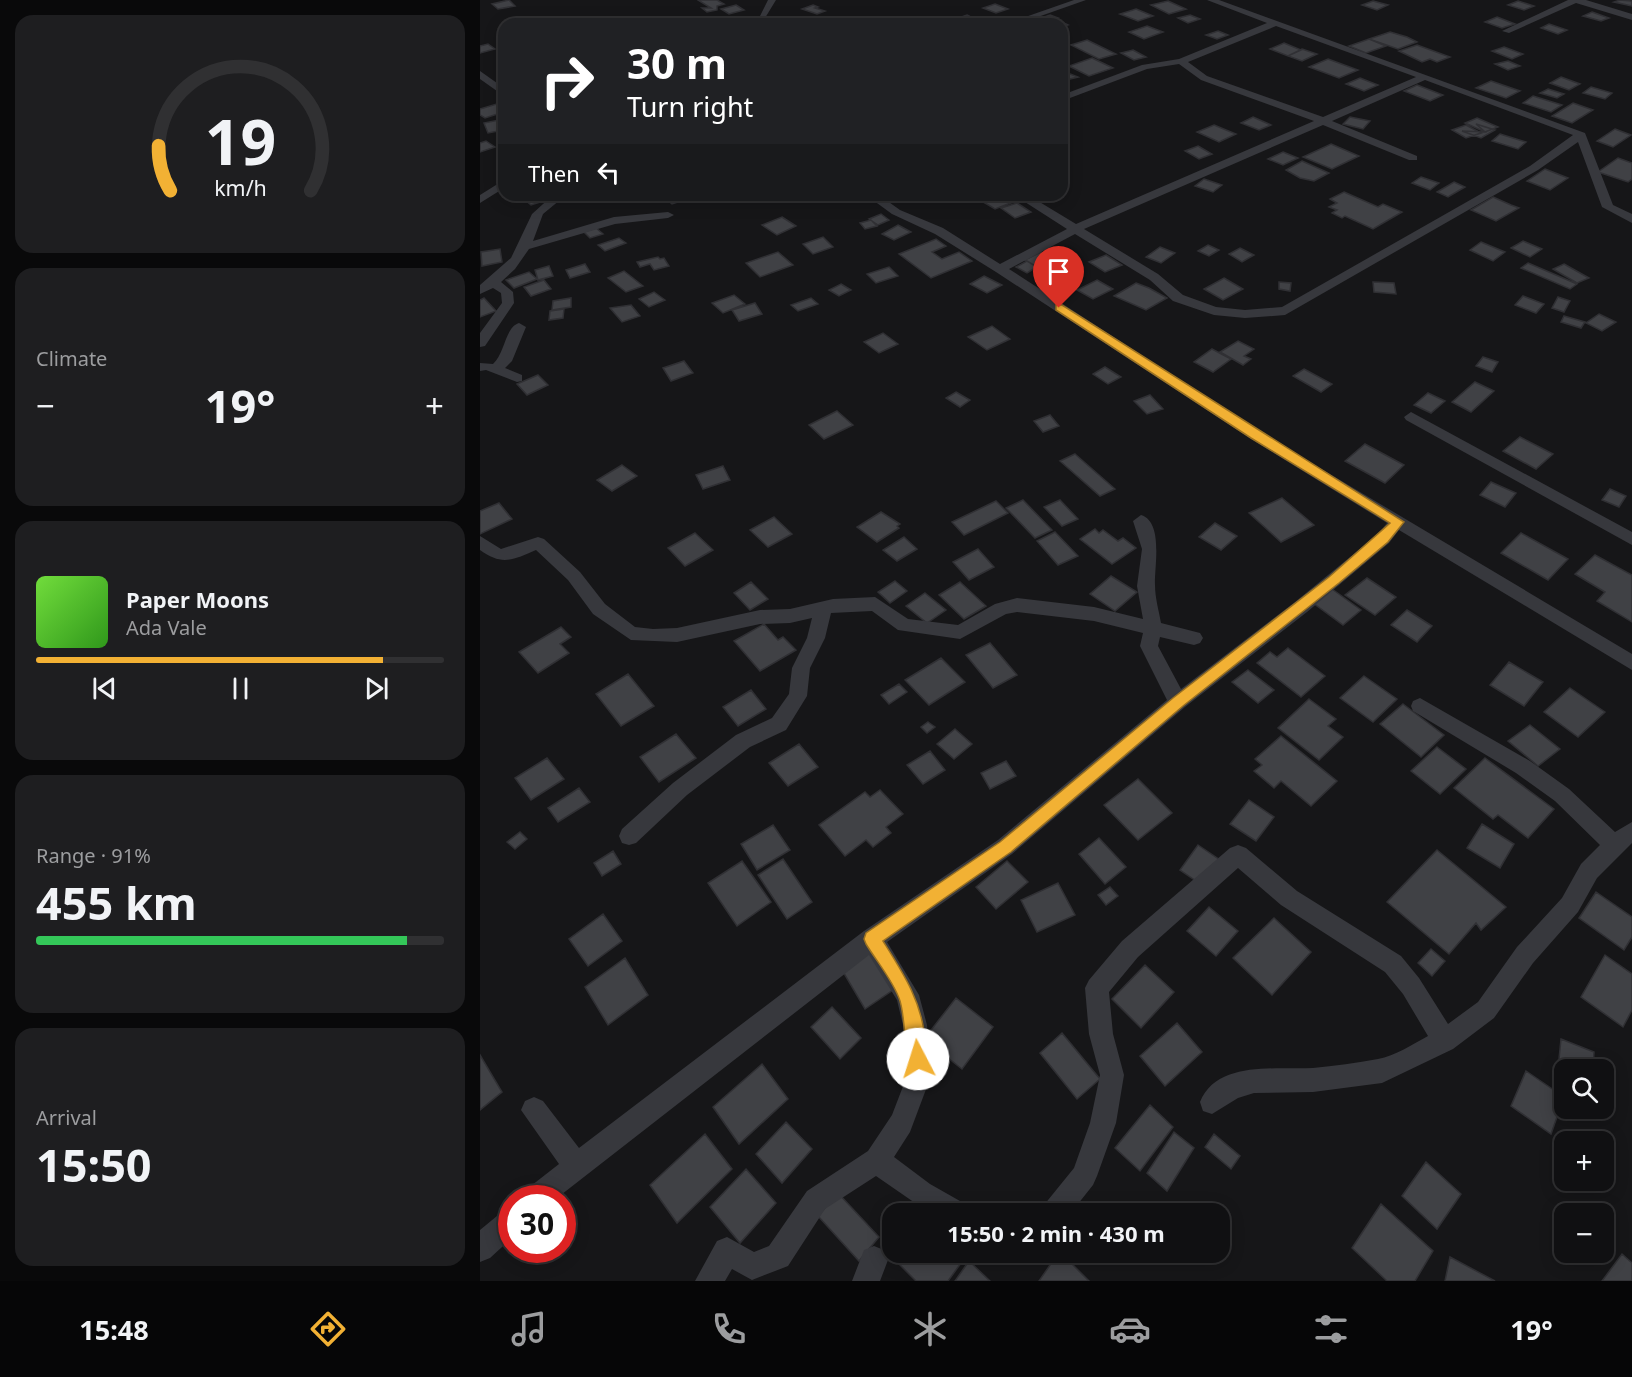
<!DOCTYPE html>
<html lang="en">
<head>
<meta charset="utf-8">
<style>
	:root { --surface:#101012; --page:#1e1e20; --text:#f1f3f6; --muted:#9c9d9f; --line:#303032; --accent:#f2b134 }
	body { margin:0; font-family:"Noto Sans",sans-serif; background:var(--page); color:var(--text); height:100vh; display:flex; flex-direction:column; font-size:22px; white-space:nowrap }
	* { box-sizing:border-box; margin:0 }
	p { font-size:20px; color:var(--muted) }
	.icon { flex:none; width:33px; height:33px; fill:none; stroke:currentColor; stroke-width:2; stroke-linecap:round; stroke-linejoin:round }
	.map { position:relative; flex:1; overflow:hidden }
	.details { display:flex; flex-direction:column; gap:15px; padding:15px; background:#09090a; width:480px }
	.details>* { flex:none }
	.top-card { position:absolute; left:18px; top:18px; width:570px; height:183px; border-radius:18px; box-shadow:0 3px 15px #0003,0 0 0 2px var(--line); background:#202124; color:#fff; overflow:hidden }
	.buttons { position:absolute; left:1074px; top:1059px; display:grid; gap:12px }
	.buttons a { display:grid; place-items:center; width:60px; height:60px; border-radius:12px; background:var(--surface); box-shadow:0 3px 15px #0003,0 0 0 2px var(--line); font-size:30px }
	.speed { position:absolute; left:18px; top:1185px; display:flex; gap:12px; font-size:30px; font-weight:700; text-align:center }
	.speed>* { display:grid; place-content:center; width:78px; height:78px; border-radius:50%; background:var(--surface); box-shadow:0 3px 15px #0003,0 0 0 2px var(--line); line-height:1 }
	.speed .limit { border:9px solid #d22; background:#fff; color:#111 }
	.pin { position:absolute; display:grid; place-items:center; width:51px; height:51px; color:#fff; margin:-62px -26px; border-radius:50% 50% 50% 0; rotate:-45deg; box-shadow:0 0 6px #0007 }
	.pin .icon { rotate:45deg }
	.me { position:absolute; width:66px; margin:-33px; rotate:355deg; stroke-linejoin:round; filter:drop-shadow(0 0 4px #0008) }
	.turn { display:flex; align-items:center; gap:21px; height:126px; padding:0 30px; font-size:27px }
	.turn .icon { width:78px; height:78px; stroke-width:2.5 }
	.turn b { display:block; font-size:42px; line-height:51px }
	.then { display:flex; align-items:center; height:57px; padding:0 30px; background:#0003; gap:12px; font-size:22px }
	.big { font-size:45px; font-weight:700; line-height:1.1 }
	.details .widget { flex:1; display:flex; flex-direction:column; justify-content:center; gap:9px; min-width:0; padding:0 21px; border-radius:18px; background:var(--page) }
	.details .dial { align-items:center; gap:0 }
	.dial svg { height:156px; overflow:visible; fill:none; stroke:var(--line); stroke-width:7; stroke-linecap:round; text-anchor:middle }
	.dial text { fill:var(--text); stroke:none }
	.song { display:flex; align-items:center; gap:18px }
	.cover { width:72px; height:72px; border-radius:9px; background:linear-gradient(135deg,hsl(100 70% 55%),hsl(110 70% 35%)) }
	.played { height:6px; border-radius:3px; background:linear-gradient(90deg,var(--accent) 85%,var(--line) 85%) }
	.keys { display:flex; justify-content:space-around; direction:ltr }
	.heat { display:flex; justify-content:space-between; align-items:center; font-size:33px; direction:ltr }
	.charge { height:9px; border-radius:4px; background:linear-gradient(90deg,#34c759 91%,var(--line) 0) }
	.trip { position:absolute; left:402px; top:1203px; width:348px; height:60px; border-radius:18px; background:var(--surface); box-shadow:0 3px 15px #0003,0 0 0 2px var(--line); font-weight:700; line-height:60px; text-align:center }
	.tabs { display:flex; height:96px; justify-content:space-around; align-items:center; background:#060607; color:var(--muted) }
	.tabs .icon { width:42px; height:42px }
	.tabs .selected { color:var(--accent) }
	.tabs b { font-size:27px; color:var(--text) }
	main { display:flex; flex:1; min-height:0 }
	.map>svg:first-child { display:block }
</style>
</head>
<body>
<main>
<section class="details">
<div class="widget dial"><svg viewBox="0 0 100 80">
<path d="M14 69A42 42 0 1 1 86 69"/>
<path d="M14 69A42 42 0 0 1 8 46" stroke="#f2b134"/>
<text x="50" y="56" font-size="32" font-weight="700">19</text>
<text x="50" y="72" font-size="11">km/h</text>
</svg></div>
<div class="widget"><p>Climate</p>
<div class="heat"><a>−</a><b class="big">19°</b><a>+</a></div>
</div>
<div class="widget">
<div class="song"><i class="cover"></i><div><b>Paper Moons</b><p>Ada Vale</p></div></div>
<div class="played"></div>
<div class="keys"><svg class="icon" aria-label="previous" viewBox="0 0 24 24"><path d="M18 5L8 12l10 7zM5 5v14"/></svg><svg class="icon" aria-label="pause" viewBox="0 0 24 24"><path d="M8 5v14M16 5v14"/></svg><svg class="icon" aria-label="next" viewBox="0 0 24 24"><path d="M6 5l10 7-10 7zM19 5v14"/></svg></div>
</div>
<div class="widget"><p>Range · 91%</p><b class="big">455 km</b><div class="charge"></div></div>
<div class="widget"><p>Arrival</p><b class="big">15:50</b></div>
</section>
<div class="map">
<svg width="1152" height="1281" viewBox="0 0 1152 1281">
	<rect width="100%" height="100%" fill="#161618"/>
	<path fill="#404145" stroke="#303034" stroke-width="1.5" d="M29,0L35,6L18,9L12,4Z
		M218,0H237L244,4L237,6V10L227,12L222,8H231Z
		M1140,0L1152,1V6L1134,2Z
		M688,1L706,9L689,14L671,5Z
		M893,1L908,5L897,10L882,5Z
		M1038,1L1054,6L1044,10L1028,5Z
		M515,4L528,9L516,13L503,8Z
		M256,5L264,10L249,14L241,9Z
		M333,5L338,7L335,8L345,11L337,14L322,9Z
		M656,9L673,16L658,21L640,14Z
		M1112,12L1129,18L1121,21L1103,16Z
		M487,15L499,21L489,24L464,23Z
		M570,15L578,18L575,19L588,25L582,27V24H559L552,21Z
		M710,15L720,19L708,23L698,18Z
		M1017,17L1035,24L1022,28L1005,22Z
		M1069,24L1087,30L1078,34L1061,28Z
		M667,26L683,32L664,39L649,32Z
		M738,31L748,35L737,39L726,35Z
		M910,32L927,37L937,42L918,49L889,39Z
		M889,39L906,46L886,53L869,46Z
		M607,40L636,54L619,59L591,45Z
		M804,43L821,50L808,56L790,49Z
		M8,44L15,49L0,53V46Z
		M937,45L970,57L957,62L950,59L942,62L919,51Z
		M1024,47L1043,54L1032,59L1012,51Z
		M822,49L837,54L822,61L808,56Z
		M653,50L666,57L654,60L641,53Z
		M612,58L633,68L609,76L589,66Z
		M848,59L878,70L859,78L829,67Z
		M1028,61L1040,66L1028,70L1015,64Z
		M585,72L598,77L582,81V73Z
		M1081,77L1100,84L1089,90L1070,83Z
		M880,78L898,85L884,91L866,84Z
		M1011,81L1040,91L1026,98L996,88Z
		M937,85L963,95L950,101L924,91Z
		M1111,87L1132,93L1125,99L1103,93Z
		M1068,89L1084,94L1077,98L1060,93Z
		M1053,96L1082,105L1071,112L1043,103Z
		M20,103L24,107V112L5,118L0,115V109Z
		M1093,103L1113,110L1092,123L1072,116Z
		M773,117L791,125L779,130L761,123Z
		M870,117L890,121L883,129L863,124Z
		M997,118L1018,127L1005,132L985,123Z
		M19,120L24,130L8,133L4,123Z
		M996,124L1015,130L1001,138L982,131L1005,132Z
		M734,125L756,134L739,142L717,132Z
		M986,125L1001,133L986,138L972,130Z
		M1135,129L1151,135L1133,147L1117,141Z
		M1020,134L1046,142L1038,149L1012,141Z
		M6,141L15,147L0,152V143Z
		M851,144L879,156L852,169L823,157Z
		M718,146L732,154L719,159L705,151Z
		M803,152L818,158L803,165L788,159Z
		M1138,158L1152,163V179L1148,182L1118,172Z
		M822,161L849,173L834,181L820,178L806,170Z
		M1065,169L1088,178L1070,190L1047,181Z
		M941,177L959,183L950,190L932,183Z
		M724,179L742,185L733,192L715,186Z
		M974,182L985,187L968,197L957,192Z
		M864,192L898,207L903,204L922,212L893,229L865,216L862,218L852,213L857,210L849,207L857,203L850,199Z
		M54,195H62L67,200L51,205L44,199Z
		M190,195H211L213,197L192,204L184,197Z
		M494,195H526L536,201L515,209L500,200L507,197Z
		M1013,197L1031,205L1039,208L1016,221L991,210Z
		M537,203L551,212L535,218L521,208Z
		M401,214L409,220L398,225L389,219Z
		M302,217L316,226L297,235L282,225Z
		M391,220L397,226L385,229L380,223Z
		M418,225L431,232L414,240L402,234Z
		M116,228L123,234L110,238L104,232Z
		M343,237L353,247L333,254L323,244Z
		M139,238L146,243L125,251L118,245Z
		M456,239L466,246L452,252L462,259L479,252L492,261L451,278L419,254Z
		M1043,241L1062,249L1050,257L1031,248Z
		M1001,242L1025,252L1013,261L990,250Z
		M728,245L739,250L729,256L718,251Z
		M680,247L695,253L681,263L666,257Z
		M760,248L774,255L762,262L749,254Z
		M20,249L22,262L2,266L1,252Z
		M298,252L313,265L280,277L266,263Z
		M561,252L574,258L557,267L545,260Z
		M626,255L642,265L625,272L609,262Z
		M178,257L180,259L184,258L189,266L174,270L170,264L160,267L157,262Z
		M547,261L557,267L547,273L536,267Z
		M1048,263L1097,284L1090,289L1041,268Z
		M105,264L110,272L90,278L86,270Z
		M1084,264L1109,278L1097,283L1073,269Z
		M69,266L73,276L58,280L55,270Z
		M409,267L418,276L396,283L387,274Z
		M144,271L163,286L146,292L128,278Z
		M49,272L57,279L34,288L26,280Z
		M504,276L522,285L507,293L490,284Z
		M744,278L763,289L743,300L724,289Z
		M64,280L71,289L51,296L44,287Z
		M617,280L633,289L613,299L597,290Z
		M799,282L811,283L810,291L799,289Z
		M893,282L914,283L916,294L894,292Z
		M656,283L669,288L687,298L666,310L634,296Z
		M361,284L371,290L359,296L349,290Z
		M174,292L185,300L169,307L159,299Z
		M254,295L265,304L243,313L232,303Z
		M1043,296L1064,304L1056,313L1035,305Z
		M1078,297L1090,301L1084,312L1072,308Z
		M4,298L16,311L0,317V300Z
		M91,298V307L72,310L73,301Z
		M331,298L338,304L318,311L311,305Z
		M275,303L282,314L259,321L252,310Z
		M151,305L160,316L142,322L130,308Z
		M84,309L83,318L69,320L70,311Z
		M1119,314L1136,322L1122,331L1106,323Z
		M1084,316L1105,322L1101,328L1081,322Z
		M512,326L530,339L507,350L488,337Z
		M403,333L418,344L399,353L384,342Z
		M758,341L774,349L764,356L771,359L763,365L740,352Z
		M732,349L751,359L733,372L714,362Z
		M1003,357L1018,362L1012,372L996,366Z
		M204,361L213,373L191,381L183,368Z
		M625,367L641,377L628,384L613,374Z
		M824,369L852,384L841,392L813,376Z
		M58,375L68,385L47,395L37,384Z
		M995,382L1014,391L991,412L972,402Z
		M476,392L490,400L480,407L466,398Z
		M948,393L965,401L951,413L934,405Z
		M670,395L683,409L667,414L654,401Z
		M357,411L373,425L344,439L329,425Z
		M570,415L579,426L563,432L554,421Z
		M1040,437L1073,454L1056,469L1023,451Z
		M885,444L924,465L905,483L865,461Z
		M595,454L635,489L620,496L580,461Z
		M142,465L157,476L132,491L117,480Z
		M243,466L250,480L223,489L216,475Z
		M1011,482L1036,493L1025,507L1000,495Z
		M1130,489L1146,496L1139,507L1122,500Z
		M802,498L834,525L801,542L769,513Z
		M543,500L572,530L555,538L526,508Z
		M580,500L598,519L582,526L564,507Z
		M516,501L528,513L484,535L472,522Z
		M19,503L32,519L0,534V511Z
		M401,512L420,524L417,526L419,528L397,542L377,527Z
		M294,517L312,534L288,547L270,530Z
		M735,523L757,536L741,550L719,537Z
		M615,529L619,533L623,530L638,541L643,538L656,548L632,564L600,539Z
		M575,532L598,556L578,565L557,541Z
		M215,533L233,550L205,566L188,548Z
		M1041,533L1088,559L1068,580L1021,553Z
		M424,537L437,549L417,561L403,550Z
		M498,549L514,567L489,580L473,562Z
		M1115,555L1152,575V622L1117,601L1125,592L1095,574Z
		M631,576L657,592L635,611L610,594Z
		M887,578L916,597L895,615L865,595Z
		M415,581L427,591L410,603L398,592Z
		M271,582L288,599L270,610L254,593Z
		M480,582L506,606L484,619L459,595Z
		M852,589L881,610L863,625L833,603Z
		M445,593L466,610L447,623L426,606Z
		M927,610L952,626L937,642L911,625Z
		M284,624L298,640L303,637L316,650L280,671L254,641Z
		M81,627L91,637L80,644L89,653L58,673L39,652Z
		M510,643L537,675L513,688L486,655Z
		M808,648L845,676L821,697L777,663L790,652L797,657Z
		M461,658L485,682L449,705L425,680Z
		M1029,662L1063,682L1044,706L1010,685Z
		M768,670L794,690L778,703L752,682Z
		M148,674L174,706L141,726L116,694Z
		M884,676L917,699L893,722L860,698Z
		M419,684L427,692L409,704L401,695Z
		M1090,688L1125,712L1098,737L1064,712Z
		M271,690L286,709L258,726L243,707Z
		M829,699L856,719L848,726L863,737L839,760L798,728Z
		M923,704L964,735L941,757L900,724Z
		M448,722L455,727L447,733L441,727Z
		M1050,725L1080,749L1058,766L1028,741Z
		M475,729L492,744L474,759L457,744Z
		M196,734L216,758L179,782L160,757Z
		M801,736L857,781L831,806L801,781L794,788L774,771L782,765L775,759Z
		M319,744L338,767L308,786L289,763Z
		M957,747L986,769L960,794L931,771Z
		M450,751L465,770L443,784L427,765Z
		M67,758L84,779L51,800L35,778Z
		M1005,758L1074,809L1048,838L1018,815L1013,819L974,788Z
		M526,761L536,776L510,789L501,773Z
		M658,779L692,813L658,840L624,805Z
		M99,788L110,802L78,822L68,808Z
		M400,790L423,814L406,827L411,833L393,847L386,840L365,856L339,825L385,792L390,797Z
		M769,800L794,817L776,841L750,824Z
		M1002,824L1034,844L1020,868L987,848Z
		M293,825L310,850L277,870L261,844Z
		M40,832L47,839L35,849L27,842Z
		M619,838L646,867L625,884L599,854Z
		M718,845L740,860L722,885L700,870Z
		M957,850L1026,907L1001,930L996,923L969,954L907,902Z
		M133,851L141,864L122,876L114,863Z
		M303,859L332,902L307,919L278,875Z
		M262,861L291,902L257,926L228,883Z
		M527,861L548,882L516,909L496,887Z
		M578,883L595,915L557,932L541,900Z
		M630,887L638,896L626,905L618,895Z
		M1116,892L1152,917V937L1144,950L1099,918Z
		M729,907L758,931L736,956L707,931Z
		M123,914L142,941L108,966L89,939Z
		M794,918L831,952L792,995L753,958Z
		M951,949L965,961L952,976L938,963Z
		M389,952L413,990L385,1009L362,970Z
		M1125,955L1152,974V1010L1143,1027L1101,997Z
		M145,958L168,995L128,1025L105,987Z
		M665,965L694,992L661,1028L632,999Z
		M476,998L513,1027L482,1069L444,1039Z
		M352,1007L381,1038L360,1059L331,1027Z
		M697,1023L722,1052L685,1086L660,1056Z
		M582,1033L620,1079L597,1099L560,1053Z
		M1081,1039L1114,1052L1113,1070H1084V1072L1078,1069Z
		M0,1055L22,1092L0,1110Z
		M282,1064L308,1099L259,1144L233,1107Z
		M1046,1071L1084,1097L1071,1134L1031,1106Z
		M670,1105L693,1127L660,1171L635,1148Z
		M306,1122L332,1149L302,1183L276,1154Z
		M694,1132L714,1148L687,1191L667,1173Z
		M225,1134L252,1169L197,1223L170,1185Z
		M734,1134L760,1156L751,1169L725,1147Z
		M946,1162L981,1194L957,1229L922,1196Z
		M266,1169L296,1203L260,1243L230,1207Z
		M358,1193L399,1237L379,1261L338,1216Z
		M901,1204L953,1251L935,1281H907L872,1248Z
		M420,1252H489L468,1281H436L415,1260Z
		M579,1252H580L609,1281H559Z
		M1142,1254L1152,1263V1281H1122Z
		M970,1257L1015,1281H965Z
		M489,1261L510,1281H475Z"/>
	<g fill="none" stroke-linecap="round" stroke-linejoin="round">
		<path fill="#37383d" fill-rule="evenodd" d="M288,0H296L285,18H279Z
			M594,0H606L538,24H525Z
			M727,0H739L1105,133L1133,205L1152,214V223L1122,207L1098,142L1058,170L805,315L765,318L734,315L693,301L670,280L595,234L529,269L781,433L1152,654V670L919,530L909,543L827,612L705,707L532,854L407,942L439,995L447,1025L451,1076L430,1132L414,1157L450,1184L487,1205L491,1214H451L396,1176L345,1209L308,1266L272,1280L252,1269L245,1281H215L237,1241L247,1237L274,1252L289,1246L327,1191L388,1151L412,1115L427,1076L423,1025L417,1000L389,955L77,1198H43L47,1189L79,1164L41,1110L45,1101L54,1097L63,1101L99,1148L384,931L518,840L687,700L660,646L663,633L614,621L537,612L526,614L480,639L418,630L392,611L351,613L345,638L330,668L327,696L306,730L270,747L207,795L156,843L149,845L142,843L139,836L142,829L193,783L256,735L292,718L309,694L312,668L327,638L332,618L310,623L280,624L197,642L151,640L113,614L88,580L56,550C33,560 22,566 0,550V536L21,549L58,537L64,539L100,572L125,604L155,627L173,629L197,628L280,610L310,609L353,599L395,597L428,619L478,625L515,604L537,598L614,607L663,619L657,586L662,549L653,521L661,515C684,522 674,568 675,585C675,598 679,611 681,623L720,633L723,638L720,643L714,645L680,637L678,646L701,689L815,602L897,535L907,523L771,439L516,272L455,234L412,214L386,195H399L420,210L463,228L520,264L587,229L534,195H548L596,224L834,121L721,80L699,64L667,69L582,101V95L662,65L699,59L787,23ZM796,26L936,77L843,117L727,76L708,62ZM945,80L1093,135L1050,166L802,307L765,310L736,307L703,295L678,274L604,229L843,125L929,160H937V156L852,121Z
			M1088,0H1106L1152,14V20L1096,3L1029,33L1022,31Z
			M0,71L24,88V96L0,79Z
			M24,180V188L0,203V195Z
			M73,195H86L63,214L53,241L134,217L188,212L194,215L188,218L135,224L49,249L35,269L21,282L33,292L34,303L5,346L0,347V333L22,303L21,293L13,288L0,294V285L31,258L52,214Z
			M39,323L46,327L32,361L25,368L42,375V381L37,382L6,370L0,371V363L13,364C25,354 25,327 39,323Z
			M931,412L1152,532V545L926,420L924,417Z
			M940,698L1050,761L1089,789L1135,832L1152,822V843L1117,878L1098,912L1053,963L1014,1018L973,1049L902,1083L833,1092L774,1093L758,1098L732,1114L723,1111L720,1102C737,1060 797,1070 833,1068C854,1066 877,1063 898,1059C915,1056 933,1044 948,1036L923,994L905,972L801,905L758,868L658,957L629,992L633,1034L644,1075L636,1123L617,1176L613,1185L590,1214H560L564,1205L594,1168L610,1123L620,1075L609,1034L605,988L609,980L642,941L750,848L758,845L766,848L817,891L921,956L939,978L968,1024L998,1002L1037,947L1082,898L1101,864L1120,845L1075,801L1036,773L933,711L931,706L933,701Z
			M32,1207V1238L10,1258L0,1262V1230L23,1211Z
			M394,1246L404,1250L408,1260L400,1281H372L384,1250Z"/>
	</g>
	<path fill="#f2b134" stroke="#9d7322" stroke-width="1.5" d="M576,305H582L924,522L908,542L859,583L703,706L531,852L403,941C423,973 441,1000 445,1038C446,1048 448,1056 444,1065L438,1068L431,1065C423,1046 426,1022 420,1001C414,982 397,962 386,944L384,939L386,933L520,842L693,698L849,577L910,523L771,438L576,310Z"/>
</svg>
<div class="buttons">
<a><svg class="icon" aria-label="search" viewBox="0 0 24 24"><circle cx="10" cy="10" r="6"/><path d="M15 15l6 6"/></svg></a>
<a>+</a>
<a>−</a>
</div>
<div class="speed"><div class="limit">30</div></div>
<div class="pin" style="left:579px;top:308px;background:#d93025"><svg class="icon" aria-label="arrive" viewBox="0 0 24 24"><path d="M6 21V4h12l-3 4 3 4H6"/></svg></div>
<svg class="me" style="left:438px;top:1059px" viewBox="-20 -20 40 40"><circle r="19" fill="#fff"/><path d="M0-13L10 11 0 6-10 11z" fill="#f2b134"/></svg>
<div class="trip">15:50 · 2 min · 430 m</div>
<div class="top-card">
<div class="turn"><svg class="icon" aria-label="right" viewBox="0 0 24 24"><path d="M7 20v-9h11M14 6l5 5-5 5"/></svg><div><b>30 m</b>Turn right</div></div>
<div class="then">Then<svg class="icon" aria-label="left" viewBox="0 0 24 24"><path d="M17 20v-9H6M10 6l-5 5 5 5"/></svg></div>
</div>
</div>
</main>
<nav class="tabs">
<b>15:48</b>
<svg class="icon selected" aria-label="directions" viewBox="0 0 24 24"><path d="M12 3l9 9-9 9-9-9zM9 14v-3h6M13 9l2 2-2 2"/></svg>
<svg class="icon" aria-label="music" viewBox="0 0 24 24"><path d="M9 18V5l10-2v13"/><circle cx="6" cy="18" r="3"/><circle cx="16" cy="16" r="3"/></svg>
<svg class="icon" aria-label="phone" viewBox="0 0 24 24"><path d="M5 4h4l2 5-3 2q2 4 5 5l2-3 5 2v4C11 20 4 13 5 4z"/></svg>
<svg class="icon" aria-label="climate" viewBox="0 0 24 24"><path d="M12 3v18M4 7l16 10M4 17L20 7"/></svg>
<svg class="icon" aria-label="car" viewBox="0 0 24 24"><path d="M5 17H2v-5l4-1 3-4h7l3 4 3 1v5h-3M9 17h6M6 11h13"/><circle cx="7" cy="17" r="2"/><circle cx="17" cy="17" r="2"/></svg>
<svg class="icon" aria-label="filters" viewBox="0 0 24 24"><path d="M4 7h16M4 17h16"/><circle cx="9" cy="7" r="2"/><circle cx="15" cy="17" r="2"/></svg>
<b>19°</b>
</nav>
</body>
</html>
